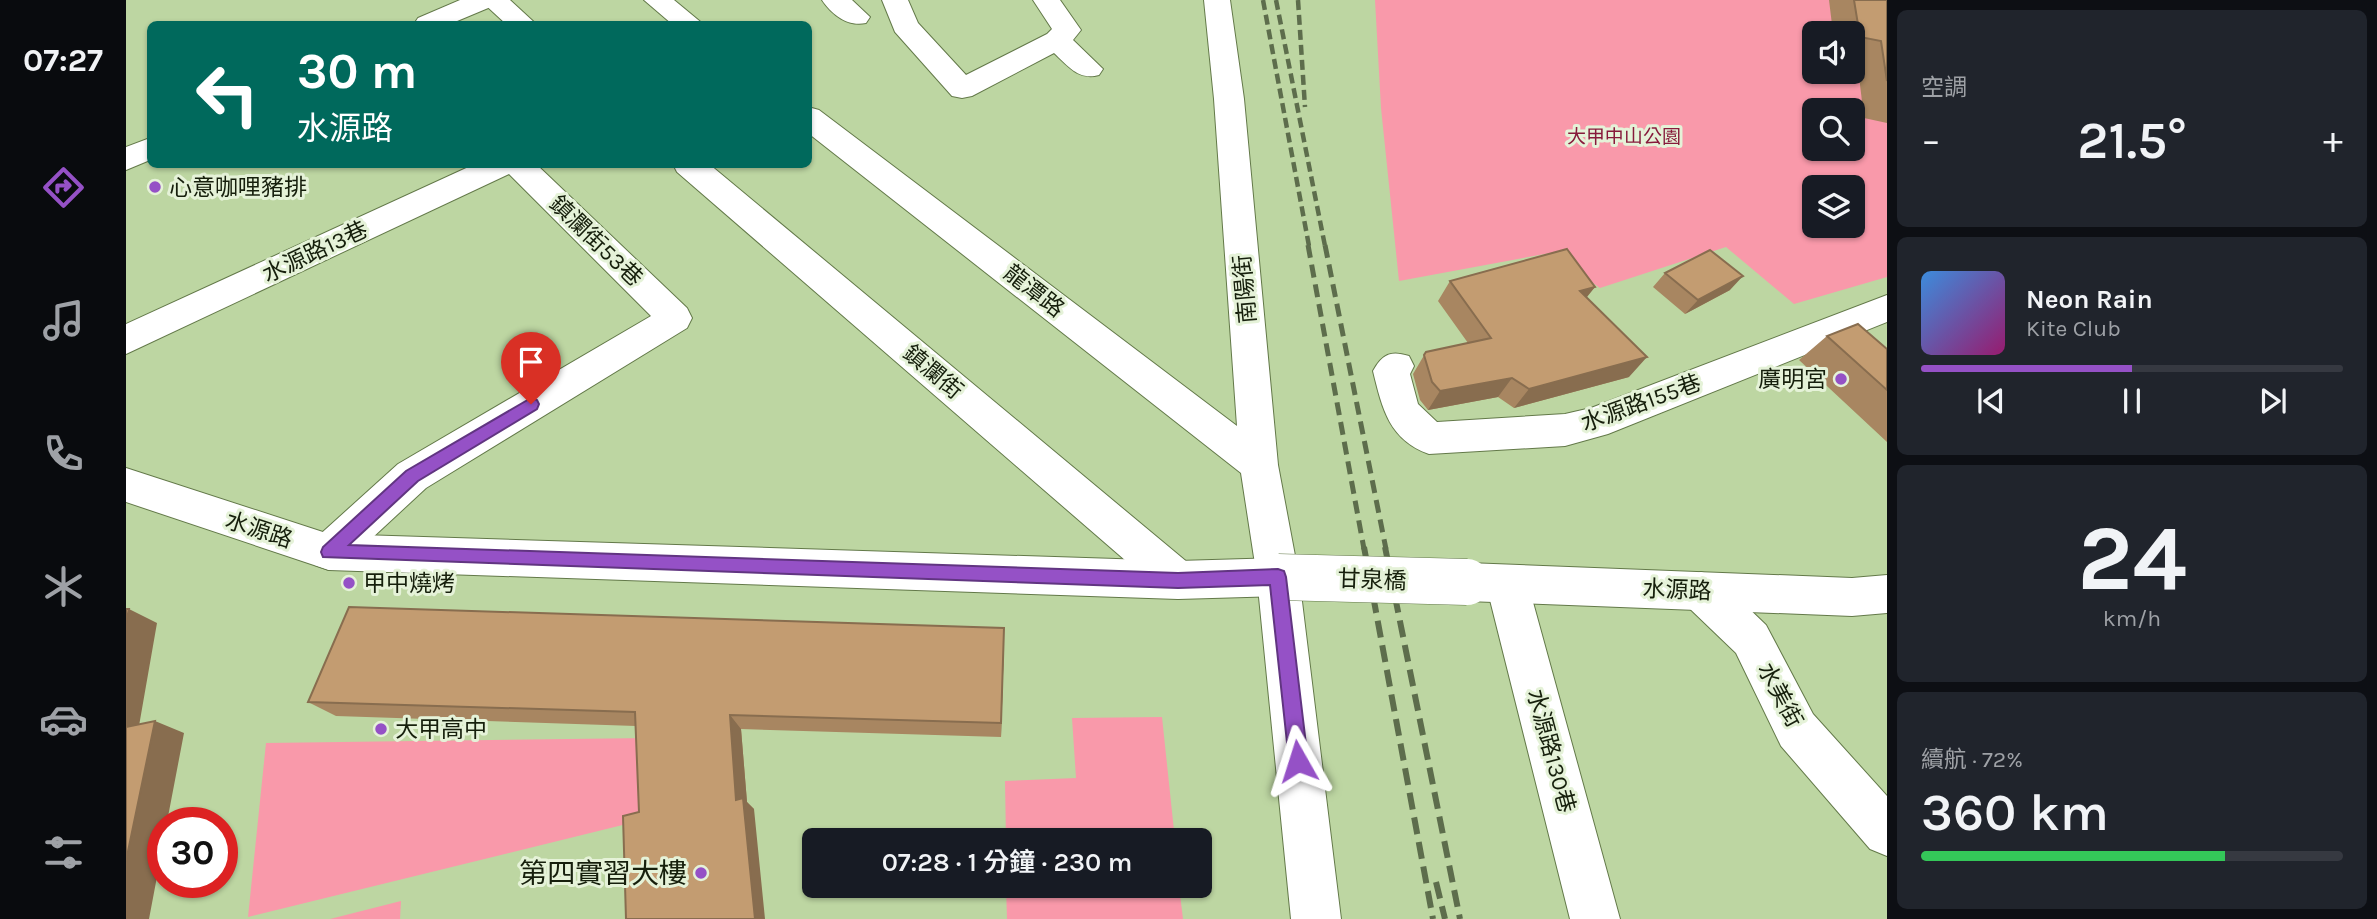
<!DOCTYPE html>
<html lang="zh-TW">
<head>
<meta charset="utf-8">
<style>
	:root { --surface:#171b24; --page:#20242c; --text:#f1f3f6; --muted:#9ea1a6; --line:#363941; --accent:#9551c6 }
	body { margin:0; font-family:Karla,"Noto Sans TC",sans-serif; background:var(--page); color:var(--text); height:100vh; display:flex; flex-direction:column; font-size:26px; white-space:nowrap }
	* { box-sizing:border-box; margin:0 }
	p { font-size:23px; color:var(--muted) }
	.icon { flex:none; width:38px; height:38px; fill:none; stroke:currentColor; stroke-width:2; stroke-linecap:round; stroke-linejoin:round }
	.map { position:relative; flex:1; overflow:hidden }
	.panel { display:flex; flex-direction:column; gap:10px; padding:10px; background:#0d0f14; width:490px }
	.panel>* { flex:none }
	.banner { position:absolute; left:21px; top:21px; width:665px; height:147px; border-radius:10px; box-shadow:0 2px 5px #0004; background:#00695c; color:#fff; overflow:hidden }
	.tools { position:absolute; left:1676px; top:21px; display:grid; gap:14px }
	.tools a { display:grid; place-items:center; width:63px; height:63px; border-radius:10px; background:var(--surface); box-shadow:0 2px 5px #0004; font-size:35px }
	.speed { position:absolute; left:21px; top:807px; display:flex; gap:14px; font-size:35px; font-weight:700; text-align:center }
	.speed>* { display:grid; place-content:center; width:91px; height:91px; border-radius:50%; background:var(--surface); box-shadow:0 2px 5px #0004; line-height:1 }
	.speed .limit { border:10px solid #d22; background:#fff; color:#111 }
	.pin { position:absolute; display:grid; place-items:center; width:60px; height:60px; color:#fff; margin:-72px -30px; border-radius:50% 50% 50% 0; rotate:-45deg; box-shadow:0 0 7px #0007 }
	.pin .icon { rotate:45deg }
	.me { position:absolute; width:77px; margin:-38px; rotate:354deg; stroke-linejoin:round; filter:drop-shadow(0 0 5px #0008) }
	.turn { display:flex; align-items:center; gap:24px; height:147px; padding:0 35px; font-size:32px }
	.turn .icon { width:91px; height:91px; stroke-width:2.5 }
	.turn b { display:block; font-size:49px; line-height:60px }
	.big { font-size:52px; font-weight:600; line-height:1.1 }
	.panel .tile { flex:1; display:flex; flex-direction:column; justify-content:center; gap:10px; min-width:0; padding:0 24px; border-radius:10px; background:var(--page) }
	.panel .dial { align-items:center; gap:0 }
	.dial b { font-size:91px; line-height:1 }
	.song { display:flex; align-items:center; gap:21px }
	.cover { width:84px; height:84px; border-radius:10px; background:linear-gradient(135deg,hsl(210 70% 55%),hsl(320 70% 35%)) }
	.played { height:7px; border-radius:4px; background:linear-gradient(90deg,var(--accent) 50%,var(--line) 50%) }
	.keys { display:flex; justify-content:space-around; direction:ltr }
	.heat { display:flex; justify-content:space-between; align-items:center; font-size:38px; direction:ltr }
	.charge { height:10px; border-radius:5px; background:linear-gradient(90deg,#34c759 72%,var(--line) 0) }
	.trip { position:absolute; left:676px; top:828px; width:410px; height:70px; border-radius:10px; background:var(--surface); box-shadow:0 2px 5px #0004; font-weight:600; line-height:70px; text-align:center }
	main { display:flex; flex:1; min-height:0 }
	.menu { display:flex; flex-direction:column; width:126px; justify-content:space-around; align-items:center; background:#090b0e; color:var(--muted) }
	.menu .icon { width:49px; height:49px }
	.menu .selected { color:var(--accent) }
	.menu b { font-size:32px; color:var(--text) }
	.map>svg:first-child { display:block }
</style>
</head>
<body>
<main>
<nav class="menu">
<b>07:27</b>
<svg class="icon selected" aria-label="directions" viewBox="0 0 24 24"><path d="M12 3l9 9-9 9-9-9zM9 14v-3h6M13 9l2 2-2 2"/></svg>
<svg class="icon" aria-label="music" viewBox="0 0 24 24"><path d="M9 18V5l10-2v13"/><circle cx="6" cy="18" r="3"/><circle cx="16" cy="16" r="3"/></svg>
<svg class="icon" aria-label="phone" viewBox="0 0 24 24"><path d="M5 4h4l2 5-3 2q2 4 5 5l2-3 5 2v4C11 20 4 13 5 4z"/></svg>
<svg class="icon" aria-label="climate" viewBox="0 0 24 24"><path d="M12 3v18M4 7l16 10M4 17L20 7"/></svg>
<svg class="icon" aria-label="car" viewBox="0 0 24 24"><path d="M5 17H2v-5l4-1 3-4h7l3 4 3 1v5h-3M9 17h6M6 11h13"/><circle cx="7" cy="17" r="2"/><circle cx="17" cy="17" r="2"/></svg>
<svg class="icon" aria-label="filters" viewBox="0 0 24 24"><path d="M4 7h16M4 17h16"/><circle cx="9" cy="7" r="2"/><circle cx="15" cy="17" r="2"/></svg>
</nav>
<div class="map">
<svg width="1761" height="919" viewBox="0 0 1761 919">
	<rect width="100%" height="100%" fill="#bdd6a2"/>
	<path fill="#f999aa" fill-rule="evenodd" d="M1249,0H1761V277L1668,304L1600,247L1474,288L1424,253L1273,281L1255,108ZM1689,33H1727V72H1689ZM1689,110H1727V149H1689ZM1689,187H1727V226H1689Z
		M1036,717L1049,840H880L879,781L950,778L946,718Z
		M523,738L525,818L122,917L140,743Z
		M880,886H1053L1057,919H881Z
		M275,901L274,919H204Z"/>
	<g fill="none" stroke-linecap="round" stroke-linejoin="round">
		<g stroke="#637949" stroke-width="2">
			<path id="minor" d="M354,0H384L410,24H380Z
				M518,0H548L577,24H546Z
				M696,0H726L744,17L740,23C722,27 706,15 696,0Z
				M756,0H782L792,23L840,75L921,34L926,29L907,0H934L955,30L947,40L977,69L973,75C953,81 942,66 928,53L846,96L836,98L826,96L769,32Z
				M1078,0H1104L1118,99L1152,465L1173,577L1215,919H1165L1131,577L1115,473L682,133V107L693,110L1111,426L1088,99Z
				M349,164H410L561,308L566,318L561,328L300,488L217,565L203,570L189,565L183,552L189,539L272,464L525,316L383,174L0,354V324Z
				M547,164H583L1067,567L1073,580L1067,593L1052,599L1037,593L551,172Z
				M1761,295V322L1482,434L1439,446L1303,454C1263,440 1256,408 1247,371C1256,354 1265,350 1283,356L1288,366L1284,374L1292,404L1311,422L1439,414L1465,408Z
				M1381,565L1396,571L1402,584L1494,919H1444L1360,584L1366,571Z
				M1575,572L1590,577L1640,625L1687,714L1761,796V856L1744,849L1655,746L1610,653L1560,605L1554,591L1560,577Z"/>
		</g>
		<g stroke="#637949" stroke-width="2">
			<path id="major" d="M334,0H370L367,6L324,24H288L292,18Z
				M24,138V160L0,170V147Z
				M0,468L203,534L1052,561L1152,558L1167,564L1173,577L1167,590L1152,596L1052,599L203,570L0,502Z
				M1341,563L1726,578L1761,575V613L1726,616L1341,601L1326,595L1320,582L1326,569Z"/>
		</g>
		<use href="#minor" fill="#fff" fill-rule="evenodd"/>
		<use href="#major" fill="#fff" fill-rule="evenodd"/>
		<path stroke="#5d6d4c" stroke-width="4.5" stroke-dasharray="10 5" stroke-linecap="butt" d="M1137,0L1183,246
			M1150,0L1199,246
			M1172,0L1179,107"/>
		<path stroke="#5d6d4c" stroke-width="5" stroke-dasharray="13 7" stroke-linecap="butt" d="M1182,245L1238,549
			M1199,245L1260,549"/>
		<path stroke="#5d6d4c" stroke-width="6" stroke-dasharray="17 8" stroke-linecap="butt" d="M1238,547L1307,919
			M1259,547L1334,919
			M1310,882L1319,919"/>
		<g stroke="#637949" stroke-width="47" stroke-linecap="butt">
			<path id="major-bridge" d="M1152,577L1341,582"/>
		</g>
		<use href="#major-bridge" stroke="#fff" stroke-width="46"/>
	</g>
	<path fill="#a88661" d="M1703,0H1761V123L1738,118L1732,68L1727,67V33H1707Z
		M1539,273L1604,290L1559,314L1527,287Z
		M1324,281L1469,287L1460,297L1503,377L1388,408L1372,397L1302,410L1294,400L1287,374L1300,352L1342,343L1312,301Z
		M1701,336L1761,349V442L1673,360Z
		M878,644L875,737L615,729L621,802L628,809L513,812L510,726L210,716L182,702Z"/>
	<path fill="#886d4f" d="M1617,276L1604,290L1559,314L1572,300Z
		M1469,287L1453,307L1454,291Z
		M1521,357L1503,377L1388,408L1403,389Z
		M1386,378L1372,397L1302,410L1314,391Z
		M3,609L31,623L10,743L0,740V623Z
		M878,628V644L875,737V723Z
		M604,715L615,729L621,802L628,809L639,919H629L610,800Z
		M29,721L58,733L41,822H37V845L23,919H0V861Z"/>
	<path fill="#c39c71" stroke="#886d4f" stroke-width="2" d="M1728,0H1761V81L1755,41L1734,37Z
		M1441,249L1469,287L1454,291L1521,357L1403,389L1386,378L1314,391L1306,382L1298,355L1300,352L1365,338L1324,281Z
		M1584,250L1617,276L1572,300L1539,273Z
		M1732,324L1761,349V390L1701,336Z
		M223,607L878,628L875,723L604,715L610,800L617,798L629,919H500L497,816L513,812L509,712L182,702Z
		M0,609H3L0,623Z
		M29,721L0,861V727Z"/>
	<path fill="#9551c6" stroke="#613581" stroke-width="2" d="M405,398L411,400L413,404L411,409L292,481L223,545L1052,573L1152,569L1158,571L1160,577L1182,761L1179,768L1172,771L1166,768L1163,761L1144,585L1052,588L197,557L195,552L197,547L280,471Z"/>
	<g fill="#9551c6" stroke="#e5f2d8" stroke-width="2.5">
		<circle cx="29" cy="187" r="7"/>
		<circle cx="1715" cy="379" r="7"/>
		<circle cx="223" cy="583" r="7"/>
		<circle cx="255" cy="729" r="7"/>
		<circle cx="575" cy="873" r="7"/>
	</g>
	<g text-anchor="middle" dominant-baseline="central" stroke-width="6" stroke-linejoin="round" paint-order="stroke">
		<g font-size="19" fill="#871a3b" stroke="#e5f2d8">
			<text x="1498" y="137">大甲中山公園</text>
		</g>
		<g font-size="23" fill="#161f0c" stroke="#e5f2d8" text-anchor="start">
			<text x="43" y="187">心意咖哩豬排</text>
			<text x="1701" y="379" text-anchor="end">廣明宮</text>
			<text x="237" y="583">甲中燒烤</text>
			<text x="269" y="729">大甲高中</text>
		</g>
		<g font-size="23" fill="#161f0c" stroke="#e5f2d8">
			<text transform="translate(470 241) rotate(44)">鎮瀾街53巷</text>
			<text transform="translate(189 252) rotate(-25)">水源路13巷</text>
			<text transform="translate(1119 289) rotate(-95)">南陽街</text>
			<text transform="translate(908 291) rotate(38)">龍潭路</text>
			<text transform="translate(807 372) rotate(40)">鎮瀾街</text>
			<text transform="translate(1515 403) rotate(-20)">水源路155巷</text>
			<text transform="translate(133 530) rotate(18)">水源路</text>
			<text transform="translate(1246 580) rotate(2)">甘泉橋</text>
			<text transform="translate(1551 590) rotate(2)">水源路</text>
			<text transform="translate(1654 695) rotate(62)">水美街</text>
			<text transform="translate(1425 751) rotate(75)">水源路130巷</text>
		</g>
		<g font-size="28" fill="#161f0c" stroke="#e5f2d8" text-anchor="end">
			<text x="561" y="873">第四實習大樓</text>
		</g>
	</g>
</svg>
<div class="tools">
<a><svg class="icon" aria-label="sound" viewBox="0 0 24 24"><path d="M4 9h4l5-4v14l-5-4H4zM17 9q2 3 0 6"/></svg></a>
<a><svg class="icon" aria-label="search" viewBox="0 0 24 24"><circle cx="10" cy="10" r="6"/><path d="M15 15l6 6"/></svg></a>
<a><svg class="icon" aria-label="layers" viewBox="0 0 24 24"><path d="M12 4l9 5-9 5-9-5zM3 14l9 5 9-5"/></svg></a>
</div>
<div class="speed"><div class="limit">30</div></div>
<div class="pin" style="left:405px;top:404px;background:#d93025"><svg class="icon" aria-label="arrive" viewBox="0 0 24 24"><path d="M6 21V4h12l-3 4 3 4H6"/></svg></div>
<svg class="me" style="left:1172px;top:761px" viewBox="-20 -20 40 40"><path d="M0-17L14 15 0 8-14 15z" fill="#9551c6" stroke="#fff" stroke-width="4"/></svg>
<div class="trip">07:28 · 1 分鐘 · 230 m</div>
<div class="banner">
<div class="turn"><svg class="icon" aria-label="left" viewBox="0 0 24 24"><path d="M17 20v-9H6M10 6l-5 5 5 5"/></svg><div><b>30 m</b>水源路</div></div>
</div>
</div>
<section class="panel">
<div class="tile"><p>空調</p>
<div class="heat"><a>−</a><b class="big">21.5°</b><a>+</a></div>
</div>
<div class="tile">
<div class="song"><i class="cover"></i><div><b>Neon Rain</b><p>Kite Club</p></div></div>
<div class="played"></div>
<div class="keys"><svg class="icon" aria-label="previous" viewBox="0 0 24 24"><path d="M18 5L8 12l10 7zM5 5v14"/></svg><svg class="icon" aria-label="pause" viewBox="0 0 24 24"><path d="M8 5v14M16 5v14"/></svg><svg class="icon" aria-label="next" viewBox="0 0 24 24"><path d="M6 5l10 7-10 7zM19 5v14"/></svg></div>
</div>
<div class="tile dial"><b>24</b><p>km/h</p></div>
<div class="tile"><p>續航 · 72%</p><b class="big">360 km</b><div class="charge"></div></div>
</section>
</main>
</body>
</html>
